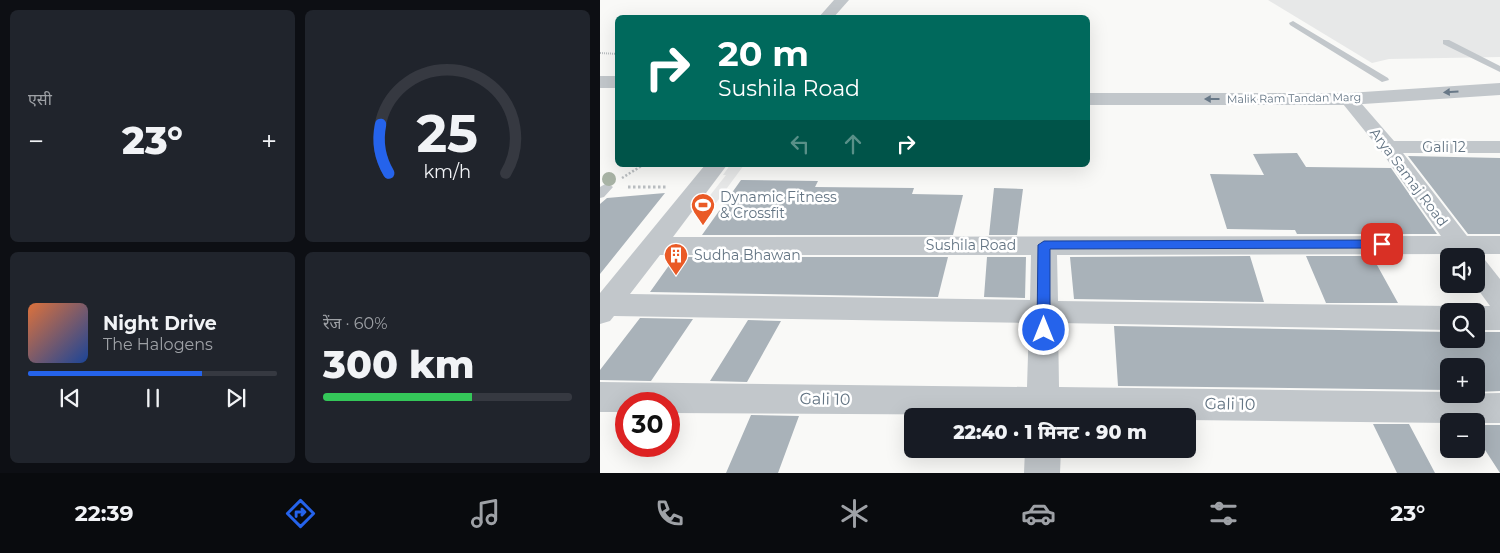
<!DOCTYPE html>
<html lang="hi">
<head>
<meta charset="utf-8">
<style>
	:root { --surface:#171b24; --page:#20242c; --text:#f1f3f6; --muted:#9ea1a6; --line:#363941; --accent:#2563eb }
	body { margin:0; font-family:Montserrat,"Noto Sans Devanagari",sans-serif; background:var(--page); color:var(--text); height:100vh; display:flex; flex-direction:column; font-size:19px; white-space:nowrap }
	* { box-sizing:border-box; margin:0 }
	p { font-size:16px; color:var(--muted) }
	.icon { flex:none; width:28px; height:28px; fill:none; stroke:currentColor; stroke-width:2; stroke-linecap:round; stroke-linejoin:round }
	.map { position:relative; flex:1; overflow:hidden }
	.details { display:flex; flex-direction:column; gap:10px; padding:10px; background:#0d0f14; width:600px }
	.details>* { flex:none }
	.hud { position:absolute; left:15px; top:15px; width:475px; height:152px; border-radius:8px; box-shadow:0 5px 20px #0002; background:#00695c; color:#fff; overflow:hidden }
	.fabs { position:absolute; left:840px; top:248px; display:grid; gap:10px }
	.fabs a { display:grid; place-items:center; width:45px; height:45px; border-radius:8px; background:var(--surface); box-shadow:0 5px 20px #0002; font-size:25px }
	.speed { position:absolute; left:15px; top:392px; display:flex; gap:10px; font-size:25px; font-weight:700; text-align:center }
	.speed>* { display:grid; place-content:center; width:65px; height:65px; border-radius:50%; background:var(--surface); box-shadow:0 5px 20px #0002; line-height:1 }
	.speed .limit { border:8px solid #d22; background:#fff; color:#111 }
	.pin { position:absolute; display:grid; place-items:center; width:42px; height:42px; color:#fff; margin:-21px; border-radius:10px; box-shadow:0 2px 8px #0006 }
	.me { position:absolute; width:55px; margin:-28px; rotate:0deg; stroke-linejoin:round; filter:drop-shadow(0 0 4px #0008) }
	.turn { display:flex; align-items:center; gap:18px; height:105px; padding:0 20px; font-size:22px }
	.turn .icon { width:65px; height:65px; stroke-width:2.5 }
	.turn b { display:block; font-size:35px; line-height:42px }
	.lanes { display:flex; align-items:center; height:48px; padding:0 20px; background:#0003; justify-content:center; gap:25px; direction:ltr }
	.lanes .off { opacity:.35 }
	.big { font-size:38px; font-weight:800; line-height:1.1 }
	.details .card { flex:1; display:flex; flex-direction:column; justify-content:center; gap:8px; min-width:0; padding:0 18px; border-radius:8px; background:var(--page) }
	.details .dial { align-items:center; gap:0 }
	.dial svg { height:130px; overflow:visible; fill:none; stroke:var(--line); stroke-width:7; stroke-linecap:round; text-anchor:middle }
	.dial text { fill:var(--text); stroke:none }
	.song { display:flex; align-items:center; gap:15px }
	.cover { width:60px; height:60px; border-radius:8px; background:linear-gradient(135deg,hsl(20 70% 55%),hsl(220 70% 35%)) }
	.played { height:5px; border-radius:2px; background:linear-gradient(90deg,var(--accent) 70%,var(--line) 70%) }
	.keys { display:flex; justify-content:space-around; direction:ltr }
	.heat { display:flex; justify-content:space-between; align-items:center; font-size:28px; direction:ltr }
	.charge { height:8px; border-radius:4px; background:linear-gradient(90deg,#34c759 60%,var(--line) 0) }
	.details .tiles { flex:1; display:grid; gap:10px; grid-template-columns:repeat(2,1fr) }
	.trip { position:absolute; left:304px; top:408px; width:292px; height:50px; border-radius:8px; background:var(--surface); box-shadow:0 5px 20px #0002; font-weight:800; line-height:50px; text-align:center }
	.tab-bar { display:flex; height:80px; justify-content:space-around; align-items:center; background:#090b0e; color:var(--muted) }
	.tab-bar .icon { width:35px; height:35px }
	.tab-bar .on { color:var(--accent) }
	.tab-bar b { font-size:22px; color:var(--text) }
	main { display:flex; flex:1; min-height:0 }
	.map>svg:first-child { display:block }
</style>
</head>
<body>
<main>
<section class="details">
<div class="tiles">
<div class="card"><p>एसी</p>
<div class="heat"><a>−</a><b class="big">23°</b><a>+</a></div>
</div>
<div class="card dial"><svg viewBox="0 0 100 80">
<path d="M14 69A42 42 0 1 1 86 69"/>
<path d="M14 69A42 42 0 0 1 9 39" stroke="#2563eb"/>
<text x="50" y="56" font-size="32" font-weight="700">25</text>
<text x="50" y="72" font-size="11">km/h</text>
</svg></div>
<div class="card">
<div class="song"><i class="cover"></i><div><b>Night Drive</b><p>The Halogens</p></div></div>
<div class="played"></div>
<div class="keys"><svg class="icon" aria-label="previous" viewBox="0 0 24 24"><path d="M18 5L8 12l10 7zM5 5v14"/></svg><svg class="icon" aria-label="pause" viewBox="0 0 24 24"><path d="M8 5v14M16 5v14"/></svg><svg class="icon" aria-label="next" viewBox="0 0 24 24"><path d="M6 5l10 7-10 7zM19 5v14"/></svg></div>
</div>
<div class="card"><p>रेंज · 60%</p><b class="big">300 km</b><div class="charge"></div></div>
</div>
</section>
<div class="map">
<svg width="900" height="473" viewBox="0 0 900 473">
	<rect width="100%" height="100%" fill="#f9f9f7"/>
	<path fill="#e7e8e8" d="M668,0H900V57L789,59L772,63Z
		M130,165H144L116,203H104L126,175H123Z"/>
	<path fill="#a9b2b9" d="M697,153L706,167L791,168L837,234H697L695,230L627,229L610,174L664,175L653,154Z
		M808,156L900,158V234H868Z
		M141,180L218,181L215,187L314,188L312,194L363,195L353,235H102Z
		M394,188L423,189L417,235H389Z
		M65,193L0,274V204L7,198Z
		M650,256L664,302L474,299L470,257Z
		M706,256H772L798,303H726Z
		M75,257H348L338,297L50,292Z
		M387,257H426L425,298L384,297Z
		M40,318L93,319L51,381L0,380V370Z
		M148,320L181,321L147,382L110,381Z
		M514,326L849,332V339H876V332H900V391L876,392V366H849V390L518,386Z
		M151,415L199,416L178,473H126Z
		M773,424H809L835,473H797Z
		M876,425H900V473L876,436Z"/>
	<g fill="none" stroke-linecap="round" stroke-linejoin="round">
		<path stroke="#babec1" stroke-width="2" stroke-dasharray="1 1" stroke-linecap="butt" d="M0,53L18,54"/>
		<path stroke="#babec1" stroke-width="2.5" stroke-dasharray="2 2" stroke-linecap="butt" d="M22,178L43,165"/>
		<path stroke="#babec1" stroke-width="3" stroke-dasharray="2.5 2.5" stroke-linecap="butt" d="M28,187H67"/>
		<path fill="#c2c7cb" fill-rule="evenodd" d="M693,21L788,78L789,80L782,82L690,25L689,23Z
			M843,40H849L900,66V72L843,44Z
			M7,183L13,187L4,197L0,198V187Z"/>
		<path fill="#c2c7cb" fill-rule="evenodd" d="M234,0H249L233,18H218Z
			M748,94L754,95L794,141H900V153H803L867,236H900V254H880L878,258L885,260L900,279V330H876V311H865L876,306H890L874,284H876V256H855L853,254L457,255L458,301L849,306L860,311H849V330L458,323L459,387L849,392V394L900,393V423H876V421L849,423L588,420V416L69,413V404H26V412H0V382L427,387L429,323L14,316L10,321L0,324V293L105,165H127L73,237L841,236L781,151L739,99L742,95ZM60,255H431L430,300L30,294Z
			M425,449H461L460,473H424Z"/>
		<path fill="#c2c7cb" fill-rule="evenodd" d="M0,76H18V88H0Z
			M900,83V95L748,105H488V93H748Z"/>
	</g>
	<circle fill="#a8b3a5" cx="9" cy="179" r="7"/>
	<defs><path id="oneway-solid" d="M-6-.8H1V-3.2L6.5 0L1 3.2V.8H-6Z" transform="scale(1.25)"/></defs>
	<g fill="#687887">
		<use href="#oneway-solid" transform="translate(851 92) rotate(177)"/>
		<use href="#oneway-solid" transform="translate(612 99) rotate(180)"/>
	</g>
	<path fill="#2563eb" stroke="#184099" d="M782,240L787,244L782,248L450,249V330L448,334H439L437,330L438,245L444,241Z"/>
	<defs>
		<g id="stadium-pin" transform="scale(1.25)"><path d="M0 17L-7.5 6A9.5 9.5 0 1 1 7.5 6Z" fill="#ea5a26" stroke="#fff"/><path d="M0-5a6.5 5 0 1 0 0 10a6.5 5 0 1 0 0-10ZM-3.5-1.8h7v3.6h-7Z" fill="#fff"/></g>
		<g id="building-pin" transform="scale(1.25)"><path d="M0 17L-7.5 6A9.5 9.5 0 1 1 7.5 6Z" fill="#ea5a26" stroke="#fff"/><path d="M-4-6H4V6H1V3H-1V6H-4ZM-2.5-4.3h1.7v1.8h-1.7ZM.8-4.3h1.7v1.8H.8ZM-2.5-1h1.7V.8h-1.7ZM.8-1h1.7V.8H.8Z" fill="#fff"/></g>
	</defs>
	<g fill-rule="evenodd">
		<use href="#stadium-pin" x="103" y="205"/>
		<use href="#building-pin" x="76" y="255"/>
	</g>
	<g text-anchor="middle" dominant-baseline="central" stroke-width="5" stroke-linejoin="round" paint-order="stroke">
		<g font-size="11" fill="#637483" stroke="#fff">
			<text transform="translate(694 98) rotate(-1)">Malik Ram Tandan Marg</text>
		</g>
		<g font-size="14" fill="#637483" stroke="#fff">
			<text x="844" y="147">Gali 12</text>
			<text transform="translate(809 177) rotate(53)">Arya Samaj Road</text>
			<text x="371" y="245">Sushila Road</text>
		</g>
		<g font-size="14" fill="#637483" stroke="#fff" text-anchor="start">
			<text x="120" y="197">Dynamic Fitness<tspan x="120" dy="16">&amp; Crossfit</tspan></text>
			<text x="94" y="255">Sudha Bhawan</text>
		</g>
		<g font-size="16" fill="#637483" stroke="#fff">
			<text transform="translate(225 399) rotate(1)">Gali 10</text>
			<text transform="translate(630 404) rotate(1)">Gali 10</text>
		</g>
	</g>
</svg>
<div class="fabs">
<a><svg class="icon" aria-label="sound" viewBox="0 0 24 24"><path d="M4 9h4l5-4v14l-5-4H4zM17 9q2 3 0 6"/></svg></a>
<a><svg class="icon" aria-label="search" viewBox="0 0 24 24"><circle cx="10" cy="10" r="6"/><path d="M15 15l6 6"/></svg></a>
<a>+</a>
<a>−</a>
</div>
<div class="speed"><div class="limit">30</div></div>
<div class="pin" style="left:782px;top:244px;background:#d93025"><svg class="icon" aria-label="arrive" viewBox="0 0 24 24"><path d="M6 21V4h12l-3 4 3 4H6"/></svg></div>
<svg class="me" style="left:444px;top:330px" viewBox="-20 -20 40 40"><circle r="17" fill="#2563eb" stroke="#fff" stroke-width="3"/><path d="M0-11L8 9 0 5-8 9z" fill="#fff"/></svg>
<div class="trip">22:40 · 1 मिनट · 90 m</div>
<div class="hud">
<div class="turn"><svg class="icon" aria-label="right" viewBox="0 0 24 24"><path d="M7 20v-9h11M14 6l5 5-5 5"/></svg><div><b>20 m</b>Sushila Road</div></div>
<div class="lanes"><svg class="icon off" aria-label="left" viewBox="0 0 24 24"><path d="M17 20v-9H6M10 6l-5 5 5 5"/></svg><svg class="icon off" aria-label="ahead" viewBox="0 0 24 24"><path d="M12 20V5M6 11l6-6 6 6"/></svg><svg class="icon" aria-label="right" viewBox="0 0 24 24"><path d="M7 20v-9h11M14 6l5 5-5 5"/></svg></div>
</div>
</div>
</main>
<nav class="tab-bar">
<b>22:39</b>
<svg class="icon on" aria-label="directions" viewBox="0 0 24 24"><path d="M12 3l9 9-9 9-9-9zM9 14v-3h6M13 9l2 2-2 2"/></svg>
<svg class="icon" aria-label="music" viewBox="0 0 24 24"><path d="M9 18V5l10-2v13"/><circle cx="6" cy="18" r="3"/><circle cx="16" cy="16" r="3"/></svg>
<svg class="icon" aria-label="phone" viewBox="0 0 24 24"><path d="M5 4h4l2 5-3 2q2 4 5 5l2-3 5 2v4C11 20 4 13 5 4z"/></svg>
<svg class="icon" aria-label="climate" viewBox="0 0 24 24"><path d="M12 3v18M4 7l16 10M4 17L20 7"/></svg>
<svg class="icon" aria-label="car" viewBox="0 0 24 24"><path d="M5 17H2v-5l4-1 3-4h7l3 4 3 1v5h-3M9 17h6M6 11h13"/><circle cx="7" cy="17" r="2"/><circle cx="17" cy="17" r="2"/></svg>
<svg class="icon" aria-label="filters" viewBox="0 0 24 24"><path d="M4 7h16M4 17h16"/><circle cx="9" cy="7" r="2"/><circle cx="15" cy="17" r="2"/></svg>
<b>23°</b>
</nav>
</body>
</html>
